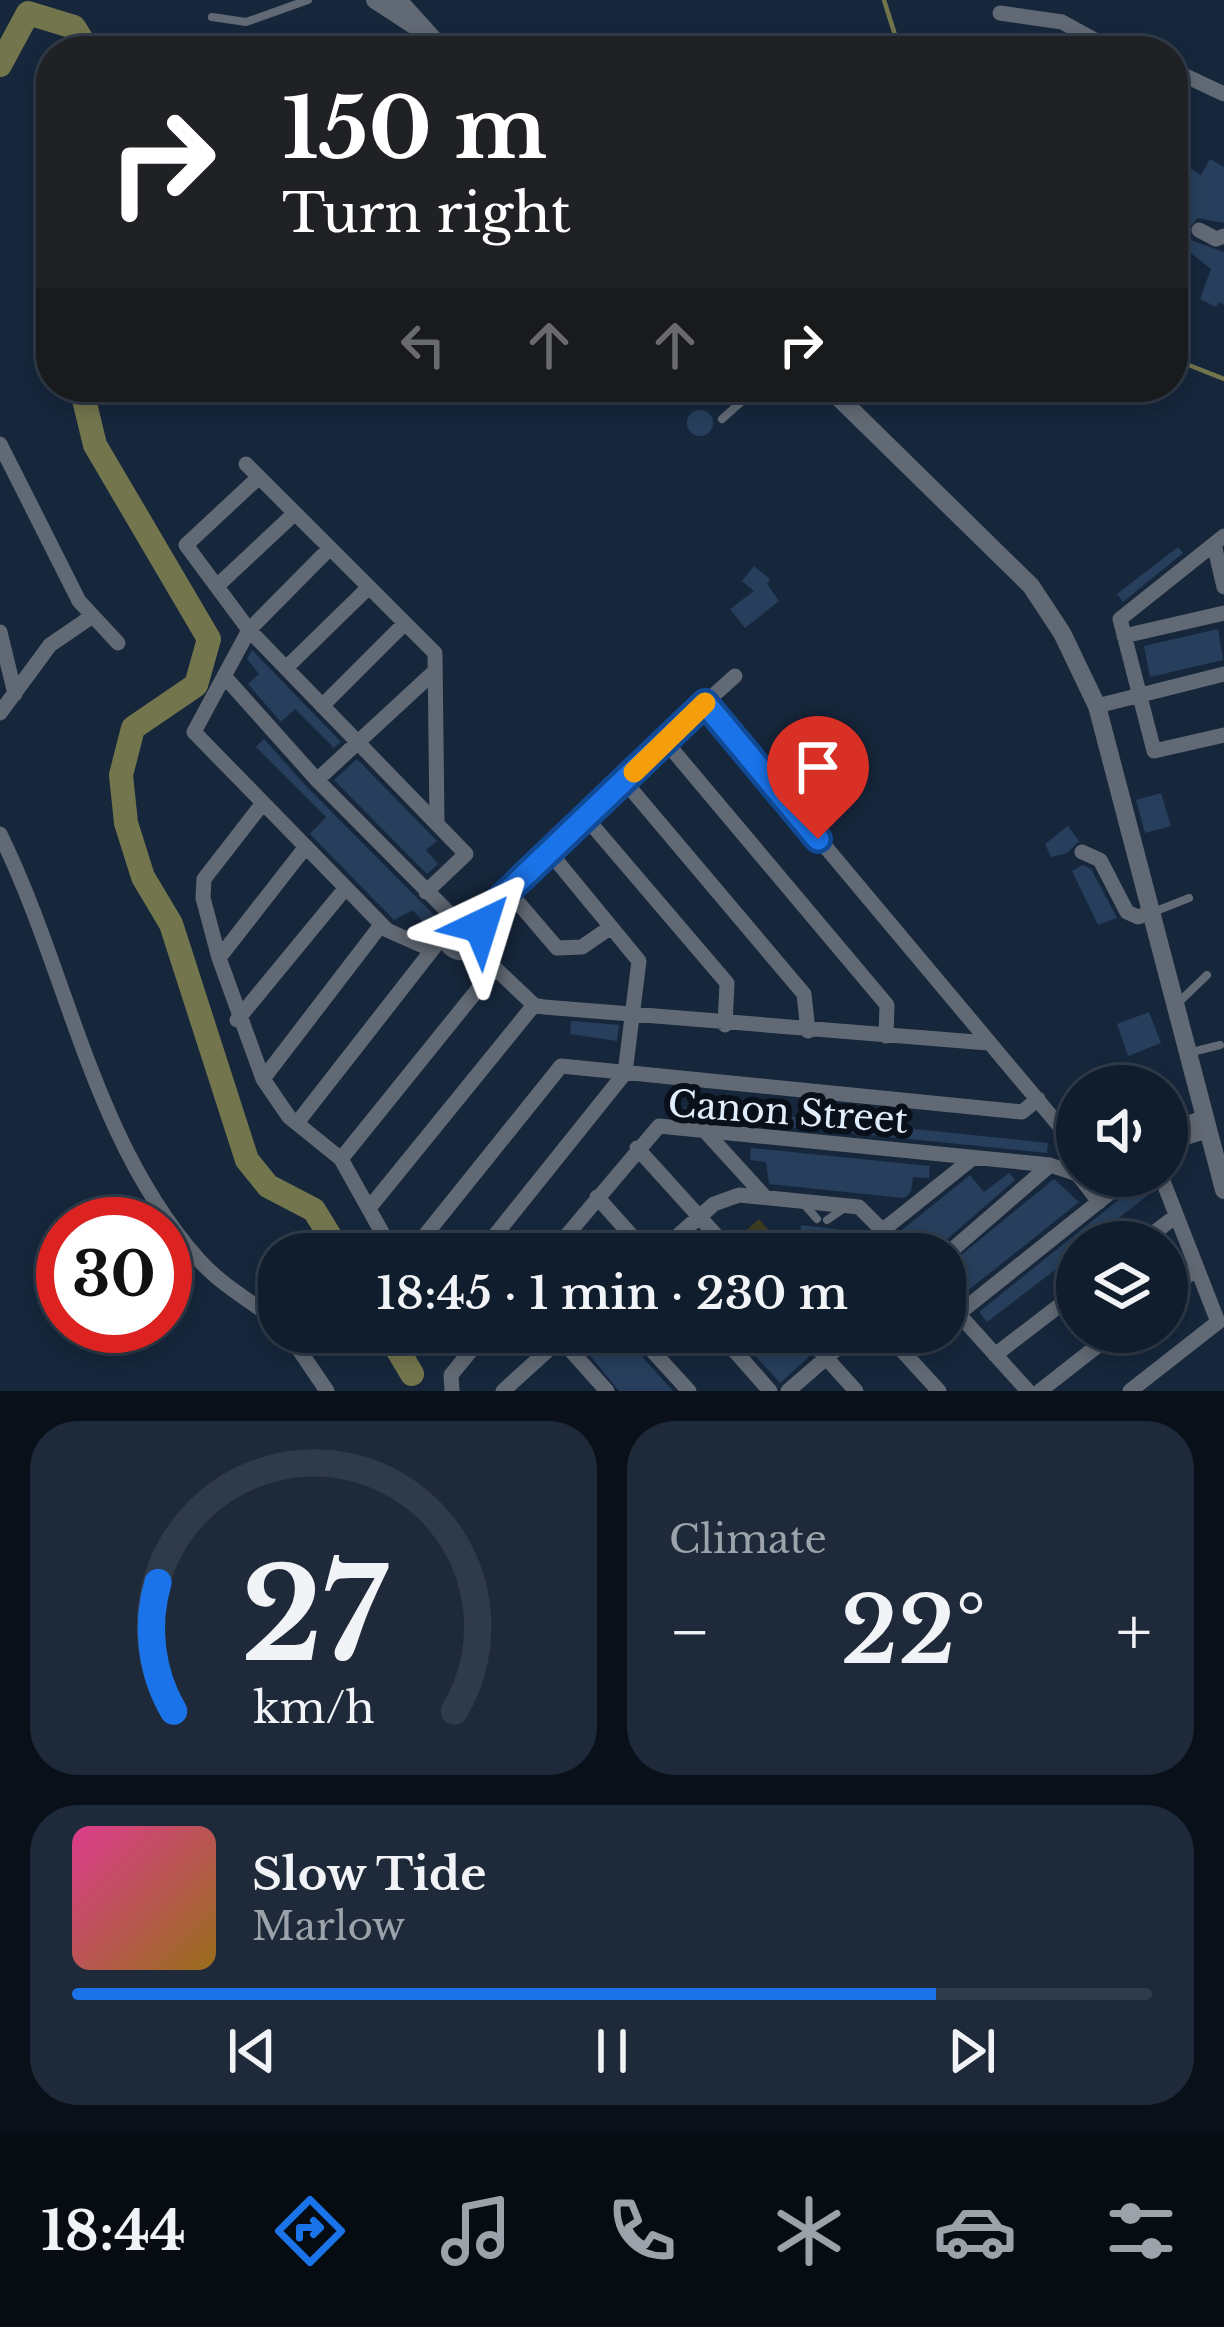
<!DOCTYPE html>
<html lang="en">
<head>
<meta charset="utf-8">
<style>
	:root { --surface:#101d2d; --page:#1e2a39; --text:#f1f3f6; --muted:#9ca2aa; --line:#303b49; --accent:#1a73e8 }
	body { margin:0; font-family:"Libre Baskerville",serif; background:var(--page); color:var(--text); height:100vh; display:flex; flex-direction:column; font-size:45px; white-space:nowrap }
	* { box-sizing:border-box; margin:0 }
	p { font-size:39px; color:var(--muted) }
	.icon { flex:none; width:66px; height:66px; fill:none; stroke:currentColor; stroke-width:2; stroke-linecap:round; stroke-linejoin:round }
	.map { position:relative; height:1391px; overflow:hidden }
	.details { display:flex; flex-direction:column; gap:30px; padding:30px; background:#091019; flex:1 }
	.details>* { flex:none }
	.banner { position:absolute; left:36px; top:36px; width:1152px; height:366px; border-radius:48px; box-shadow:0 6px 18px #0003,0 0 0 3px var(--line); background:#202124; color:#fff; overflow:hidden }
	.fabs { position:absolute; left:1056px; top:1065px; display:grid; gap:24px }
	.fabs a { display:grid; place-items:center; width:132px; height:132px; border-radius:50%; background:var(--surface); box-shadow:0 6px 18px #0003,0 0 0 3px var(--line); font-size:60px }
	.speed { position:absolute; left:36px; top:1197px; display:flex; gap:24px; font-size:60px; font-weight:700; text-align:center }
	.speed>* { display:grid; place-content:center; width:156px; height:156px; border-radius:50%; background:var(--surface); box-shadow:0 6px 18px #0003,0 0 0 3px var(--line); line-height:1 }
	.speed .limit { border:18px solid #d22; background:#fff; color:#111 }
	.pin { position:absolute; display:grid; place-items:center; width:102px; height:102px; color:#fff; margin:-123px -51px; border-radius:50% 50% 50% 0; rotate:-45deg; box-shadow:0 0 12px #0007 }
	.pin .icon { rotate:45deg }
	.me { position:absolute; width:132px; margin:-66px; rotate:41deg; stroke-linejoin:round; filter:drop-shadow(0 0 9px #0008) }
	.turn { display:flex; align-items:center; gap:42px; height:252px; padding:0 48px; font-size:54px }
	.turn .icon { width:156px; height:156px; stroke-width:2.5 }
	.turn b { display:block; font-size:84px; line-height:102px }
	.lanes { display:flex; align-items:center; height:114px; padding:0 48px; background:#0003; justify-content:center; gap:60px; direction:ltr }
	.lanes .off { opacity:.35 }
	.big { font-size:90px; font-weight:600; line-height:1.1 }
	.details .card { flex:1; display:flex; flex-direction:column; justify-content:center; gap:18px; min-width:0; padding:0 42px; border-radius:48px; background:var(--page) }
	.details .dial { align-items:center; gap:0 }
	.dial svg { height:312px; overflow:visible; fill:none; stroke:var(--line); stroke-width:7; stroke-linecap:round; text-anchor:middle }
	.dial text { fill:var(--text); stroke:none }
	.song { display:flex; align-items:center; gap:36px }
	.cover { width:144px; height:144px; border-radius:18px; background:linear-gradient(135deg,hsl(330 70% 55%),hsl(40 70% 35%)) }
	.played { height:12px; border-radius:6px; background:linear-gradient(90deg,var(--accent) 80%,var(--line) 80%) }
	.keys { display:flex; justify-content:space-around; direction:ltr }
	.heat { display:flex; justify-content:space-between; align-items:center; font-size:66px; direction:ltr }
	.details .tiles { flex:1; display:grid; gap:30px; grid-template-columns:1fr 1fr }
	.card:last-child { grid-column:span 2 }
	.trip { position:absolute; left:258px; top:1233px; width:708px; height:120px; border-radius:48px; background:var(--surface); box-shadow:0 6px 18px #0003,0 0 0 3px var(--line); font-weight:600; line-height:120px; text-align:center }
	.tab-bar { display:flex; height:192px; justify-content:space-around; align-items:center; background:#060c12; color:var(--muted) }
	.tab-bar .icon { width:84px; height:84px }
	.tab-bar .on { color:var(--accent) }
	.tab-bar b { font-size:54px; color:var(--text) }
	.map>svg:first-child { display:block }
</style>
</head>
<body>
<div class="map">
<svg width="1224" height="1391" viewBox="0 0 1224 1391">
	<rect width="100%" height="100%" fill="#16273c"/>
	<path fill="#3b3c20" d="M759,1219L790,1254H742L732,1243Z"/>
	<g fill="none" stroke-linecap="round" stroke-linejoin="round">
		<path stroke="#73754c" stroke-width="4.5" d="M884,0L896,38L892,51
			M1173,345L1181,362L1224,379"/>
		<path stroke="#73754c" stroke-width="24" d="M0,65L28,13L74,27L89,51
			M51,312V327
			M81,387L95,445L209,639L196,685L133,728L121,775L126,823L143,877L171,924L247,1160L268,1186L314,1210L341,1254
			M387,1332L412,1374"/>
	</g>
	<path fill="#273f5c" d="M1210,159L1224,167V223L1197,218L1187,232L1193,241L1224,252V305L1219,302L1216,307L1200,299L1211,269L1173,239V180L1183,164L1201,175Z
		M687 423a13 13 0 1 1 26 0a13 13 0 1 1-26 0Z
		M1178,547L1183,553L1123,602L1117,594Z
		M754,566L770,579L767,584L779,601L745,628L730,609L754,591L742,581Z
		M1218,629L1223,660L1150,677L1144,646Z
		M252,650L341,742L334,748L295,709L281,722L248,684L259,674L247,659Z
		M264,739L308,788L435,916L425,925L413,910L394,920L310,834L326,817L256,747Z
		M357,759L437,841L426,850L438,864L427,874L334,780Z
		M1161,793L1171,826L1145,833L1136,800Z
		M1068,826L1079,841L1067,853L1051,857L1045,844Z
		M1083,865L1091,869L1117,918L1098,925L1072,871Z
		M1149,1012L1161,1043L1128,1056L1117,1024Z
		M571,1021L619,1025L617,1041L570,1034Z
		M685,1107L876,1125L1048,1143L1047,1153L684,1116Z
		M751,1148L930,1166L929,1178L913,1177L911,1192L904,1198L769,1184L766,1162L750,1160Z
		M1009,1173L1015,1180L930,1254H922L902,1230L970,1175L984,1192Z
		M1054,1179L1079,1202L961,1296L945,1268Z
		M1142,1181L1152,1192L1088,1242H1077V1253L987,1322L979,1312Z
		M801,1225L841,1230L839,1248L799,1244Z
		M588,1332H620L673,1391H619L578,1341Z
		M734,1332H787L809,1357L780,1383Z"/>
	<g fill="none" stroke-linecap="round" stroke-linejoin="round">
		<path stroke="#616974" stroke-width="8" d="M212,17L246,22L308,0
			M722,419L758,387
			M1151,913L1189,898
			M1179,1002L1207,975
			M1192,1052L1220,1045
			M802,1202L817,1219
			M827,1220L846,1207"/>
		<path stroke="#616974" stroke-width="15" d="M1000,13L1062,22L1115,51
			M1173,70L1224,94
			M1199,230L1216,239L1224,236
			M0,444L79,601L118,643
			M246,464L435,653L437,824
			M259,477L186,545L249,630L194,732L387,930L432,950
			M1224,536L1120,619L1154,751L1224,735
			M1214,544L1224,587
			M330,548L249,630L466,854L426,892
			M217,586L295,513
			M0,632L15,694
			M1124,636L1224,613
			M286,668L369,587
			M224,676L317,780L452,916
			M705,703L735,676
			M322,706L405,623
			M1097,706L1224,674
			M0,713L50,645L91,617
			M665,741L887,1005L886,1036
			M317,780L435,671
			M625,782L804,994L808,1031
			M263,803L204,879L203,898L219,958L263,1079L289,1117L341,1159L394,1254
			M587,819L727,983L725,1025
			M0,834C69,975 92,1139 199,1260C220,1284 253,1303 279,1322
			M1082,852L1100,860L1127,912L1138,917L1149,913
			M509,892L557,948L582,947L611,927
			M443 933a20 20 0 1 1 40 0a20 20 0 1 1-40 0Z
			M478,920L705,703L1077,1147
			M475,949L534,1005L544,1007L988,1043
			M219,958L304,849
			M237,1020L344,890
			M263,1079L381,925
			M297,1123L443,936
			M704,1130L765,1197
			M1167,1130L1203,1118
			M1167,1143L1207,1131
			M637,1148L733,1254
			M341,1159L495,968
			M1079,1176L1099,1202
			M597,1197L648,1254
			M370,1207L534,1005
			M1142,1242L1176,1216
			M410,1254L561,1066L1022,1112L1038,1099
			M480,1254L625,1073L639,961L551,854
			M551,1254L659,1126L1050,1165L1077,1174
			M657,1254L714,1204L739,1195L859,1207L906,1254
			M853,1254L973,1158
			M945,1256L1050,1165
			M1167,1292L1196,1269
			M945,1299L1028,1391
			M958,1314L1131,1176
			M287,1332L327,1391
			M635,1332L689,1391
			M718,1332L770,1391
			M803,1332L856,1391
			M885,1332L939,1391
			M556,1334L607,1391
			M995,1355L1077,1292
			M452,1391L451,1375L486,1332
			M503,1391L568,1332
			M788,1391L856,1332
			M1040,1391L1115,1332
			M1130,1391L1218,1322L1161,1176"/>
		<path stroke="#616974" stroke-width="18" d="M375,0L418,28
			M398,0L444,51
			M828,387L1031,586L1062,633L1097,706L1224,1190"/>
	</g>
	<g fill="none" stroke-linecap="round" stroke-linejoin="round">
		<g stroke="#114b97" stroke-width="30">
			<path id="route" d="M481,926L478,920L705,703L818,839"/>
		</g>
		<use href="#route" stroke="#1a73e8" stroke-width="21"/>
		<path stroke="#f59e0b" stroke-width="21" d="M634,772L705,703"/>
	</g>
	<g text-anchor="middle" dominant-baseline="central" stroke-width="12" stroke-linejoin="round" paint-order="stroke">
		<g font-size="36" fill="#e2edfb" stroke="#091019">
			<text transform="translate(788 1112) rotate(4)">Canon Street</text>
		</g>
	</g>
</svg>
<div class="fabs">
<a><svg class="icon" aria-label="sound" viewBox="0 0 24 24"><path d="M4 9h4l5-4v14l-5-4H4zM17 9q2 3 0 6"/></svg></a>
<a><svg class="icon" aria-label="layers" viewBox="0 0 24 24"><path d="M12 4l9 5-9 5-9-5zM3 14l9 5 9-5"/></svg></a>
</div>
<div class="speed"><div class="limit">30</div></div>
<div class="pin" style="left:818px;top:839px;background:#d93025"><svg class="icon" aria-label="arrive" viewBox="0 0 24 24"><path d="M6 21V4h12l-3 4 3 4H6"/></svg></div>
<svg class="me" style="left:481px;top:926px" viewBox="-20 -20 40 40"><path d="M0-17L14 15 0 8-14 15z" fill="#1a73e8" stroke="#fff" stroke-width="4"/></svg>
<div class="trip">18:45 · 1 min · 230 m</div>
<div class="banner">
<div class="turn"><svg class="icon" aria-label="right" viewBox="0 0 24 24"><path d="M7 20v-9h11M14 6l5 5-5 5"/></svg><div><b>150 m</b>Turn right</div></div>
<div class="lanes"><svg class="icon off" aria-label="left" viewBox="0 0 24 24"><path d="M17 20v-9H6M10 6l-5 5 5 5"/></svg><svg class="icon off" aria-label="ahead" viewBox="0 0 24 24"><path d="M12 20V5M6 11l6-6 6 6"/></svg><svg class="icon off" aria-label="ahead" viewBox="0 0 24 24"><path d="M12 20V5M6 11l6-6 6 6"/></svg><svg class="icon" aria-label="right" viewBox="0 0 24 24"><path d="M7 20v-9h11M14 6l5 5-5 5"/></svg></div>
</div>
</div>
<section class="details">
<div class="tiles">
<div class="card dial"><svg viewBox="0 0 100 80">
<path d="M14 69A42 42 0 1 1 86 69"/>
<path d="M14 69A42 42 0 0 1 10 36" stroke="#1a73e8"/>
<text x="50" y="56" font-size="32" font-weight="700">27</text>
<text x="50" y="72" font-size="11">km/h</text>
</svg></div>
<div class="card"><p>Climate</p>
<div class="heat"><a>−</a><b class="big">22°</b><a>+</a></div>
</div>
<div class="card">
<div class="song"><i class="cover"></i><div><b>Slow Tide</b><p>Marlow</p></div></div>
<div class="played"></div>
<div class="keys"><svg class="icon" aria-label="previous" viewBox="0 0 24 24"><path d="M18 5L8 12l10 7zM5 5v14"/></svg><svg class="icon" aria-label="pause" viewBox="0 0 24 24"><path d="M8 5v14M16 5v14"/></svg><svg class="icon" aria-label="next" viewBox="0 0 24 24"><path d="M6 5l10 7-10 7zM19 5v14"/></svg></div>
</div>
</div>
</section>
<nav class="tab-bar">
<b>18:44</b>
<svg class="icon on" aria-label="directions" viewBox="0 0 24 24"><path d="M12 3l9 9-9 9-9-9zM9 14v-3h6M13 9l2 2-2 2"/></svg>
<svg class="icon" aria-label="music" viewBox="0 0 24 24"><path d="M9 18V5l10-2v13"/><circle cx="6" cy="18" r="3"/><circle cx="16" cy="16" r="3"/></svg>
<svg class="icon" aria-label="phone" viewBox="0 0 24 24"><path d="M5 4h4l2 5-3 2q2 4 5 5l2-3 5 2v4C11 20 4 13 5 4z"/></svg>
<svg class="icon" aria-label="climate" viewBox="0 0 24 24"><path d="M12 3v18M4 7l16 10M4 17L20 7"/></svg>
<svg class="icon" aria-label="car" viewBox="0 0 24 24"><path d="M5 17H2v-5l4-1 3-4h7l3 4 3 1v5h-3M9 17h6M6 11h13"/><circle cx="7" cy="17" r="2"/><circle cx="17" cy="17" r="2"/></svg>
<svg class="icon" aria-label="filters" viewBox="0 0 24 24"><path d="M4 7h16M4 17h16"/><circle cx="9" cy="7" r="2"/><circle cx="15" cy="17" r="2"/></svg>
</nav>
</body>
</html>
